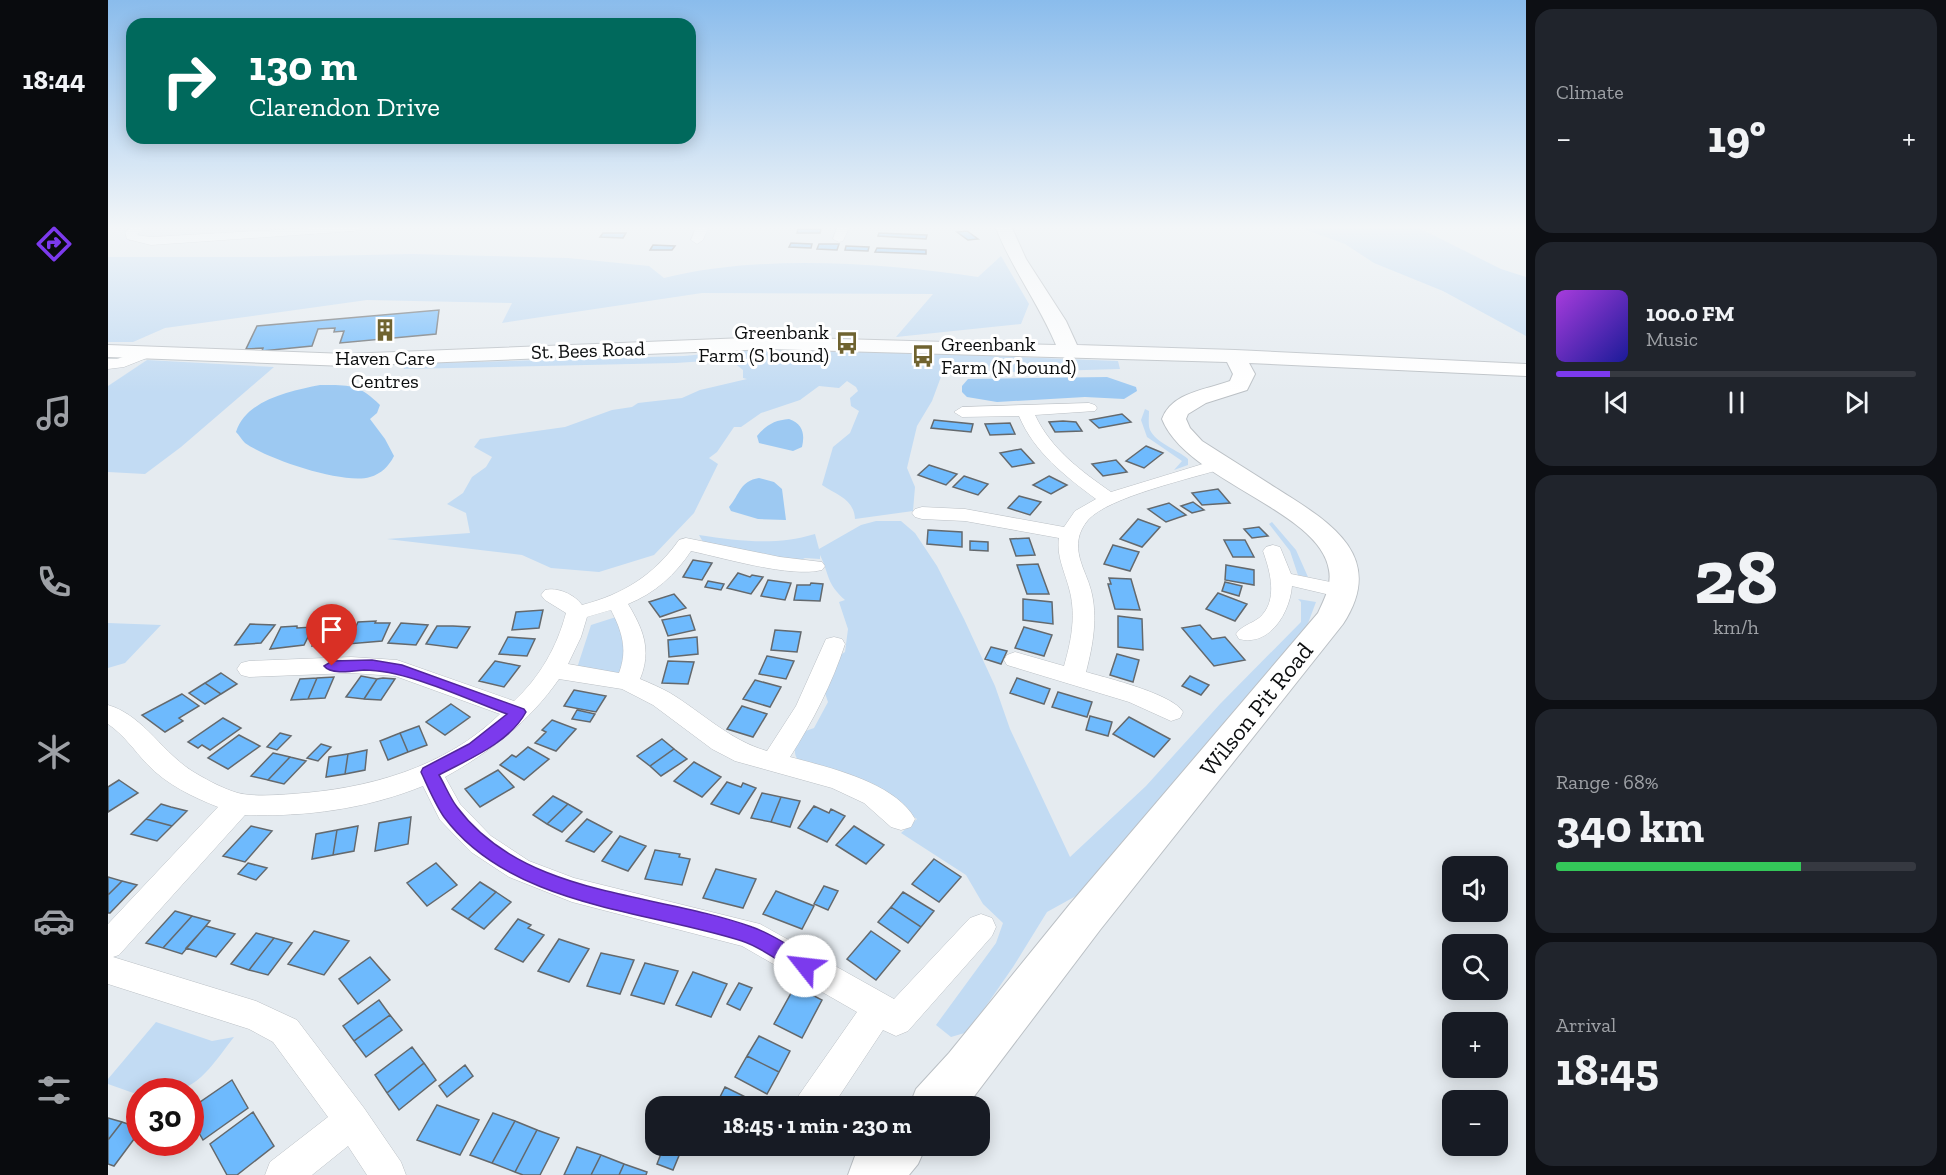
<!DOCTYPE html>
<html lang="en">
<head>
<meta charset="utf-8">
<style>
	:root { --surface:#171b24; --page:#20242c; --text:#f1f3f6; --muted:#9ea1a6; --line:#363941; --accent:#7c3aed }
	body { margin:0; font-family:"Zilla Slab",serif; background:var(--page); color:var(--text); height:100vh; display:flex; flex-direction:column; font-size:22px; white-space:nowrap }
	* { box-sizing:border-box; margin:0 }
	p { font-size:20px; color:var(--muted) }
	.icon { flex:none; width:33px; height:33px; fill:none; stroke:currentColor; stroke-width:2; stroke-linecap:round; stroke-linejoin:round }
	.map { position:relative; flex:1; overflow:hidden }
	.side { display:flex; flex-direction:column; gap:9px; padding:9px; background:#0d0f14; width:420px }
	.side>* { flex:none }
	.guide { position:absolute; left:18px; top:18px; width:570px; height:126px; border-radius:18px; box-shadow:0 3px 15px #0003; background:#00695c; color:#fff; overflow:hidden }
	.fabs { position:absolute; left:1334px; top:856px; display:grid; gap:12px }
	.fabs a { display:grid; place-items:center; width:66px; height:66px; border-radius:12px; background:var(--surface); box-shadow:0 3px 15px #0003; font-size:30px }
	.speed { position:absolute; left:18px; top:1078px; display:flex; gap:12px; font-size:30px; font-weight:700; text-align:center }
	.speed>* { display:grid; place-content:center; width:78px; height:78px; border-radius:50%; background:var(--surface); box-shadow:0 3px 15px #0003; line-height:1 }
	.speed .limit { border:9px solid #d22; background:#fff; color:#111 }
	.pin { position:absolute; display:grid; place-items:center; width:51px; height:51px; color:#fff; margin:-62px -26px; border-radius:50% 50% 50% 0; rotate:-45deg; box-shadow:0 0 6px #0007 }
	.pin .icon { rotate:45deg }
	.me { position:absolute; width:66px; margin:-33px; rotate:299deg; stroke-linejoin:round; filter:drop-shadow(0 0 4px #0008) }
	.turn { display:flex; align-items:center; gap:21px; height:126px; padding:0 24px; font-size:27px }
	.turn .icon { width:78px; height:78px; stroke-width:2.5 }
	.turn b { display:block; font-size:42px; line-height:51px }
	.big { font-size:45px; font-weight:700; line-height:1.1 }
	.side .tile { flex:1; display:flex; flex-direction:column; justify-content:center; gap:9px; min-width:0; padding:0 21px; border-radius:18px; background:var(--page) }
	.side .dial { align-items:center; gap:0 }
	.dial b { font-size:78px; line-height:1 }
	.song { display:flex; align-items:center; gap:18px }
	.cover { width:72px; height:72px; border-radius:9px; background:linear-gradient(135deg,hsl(280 70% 55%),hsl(240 70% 35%)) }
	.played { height:6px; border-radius:3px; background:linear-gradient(90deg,var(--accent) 15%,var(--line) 15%) }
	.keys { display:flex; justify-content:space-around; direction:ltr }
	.heat { display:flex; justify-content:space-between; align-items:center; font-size:33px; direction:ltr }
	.charge { height:9px; border-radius:4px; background:linear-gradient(90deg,#34c759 68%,var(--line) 0) }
	.trip { position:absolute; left:537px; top:1096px; width:345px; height:60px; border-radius:18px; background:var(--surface); box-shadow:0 3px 15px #0003; font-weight:700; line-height:60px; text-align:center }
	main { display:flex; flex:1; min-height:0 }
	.tab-bar { display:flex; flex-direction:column; width:108px; justify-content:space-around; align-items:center; background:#090b0e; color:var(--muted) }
	.tab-bar .icon { width:42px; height:42px }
	.tab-bar .active { color:var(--accent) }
	.tab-bar b { font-size:27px; color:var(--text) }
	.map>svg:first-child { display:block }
</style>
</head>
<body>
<main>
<nav class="tab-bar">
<b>18:44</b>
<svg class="icon active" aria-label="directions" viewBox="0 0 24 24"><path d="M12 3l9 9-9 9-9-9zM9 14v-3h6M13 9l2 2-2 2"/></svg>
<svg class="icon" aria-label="music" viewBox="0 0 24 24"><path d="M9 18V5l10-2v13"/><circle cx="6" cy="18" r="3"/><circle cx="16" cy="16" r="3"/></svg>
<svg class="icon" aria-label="phone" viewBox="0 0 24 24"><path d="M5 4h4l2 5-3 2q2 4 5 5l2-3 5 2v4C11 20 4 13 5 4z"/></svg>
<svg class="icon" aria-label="climate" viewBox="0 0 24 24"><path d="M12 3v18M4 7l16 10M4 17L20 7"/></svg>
<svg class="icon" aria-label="car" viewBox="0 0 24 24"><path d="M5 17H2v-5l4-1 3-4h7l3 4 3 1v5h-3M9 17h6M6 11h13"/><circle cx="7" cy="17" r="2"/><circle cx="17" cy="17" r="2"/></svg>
<svg class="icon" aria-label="filters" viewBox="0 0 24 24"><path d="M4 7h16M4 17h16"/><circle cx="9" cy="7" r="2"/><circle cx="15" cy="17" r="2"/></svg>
</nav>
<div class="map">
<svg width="1418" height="1175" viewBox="0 0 1418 1175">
	<rect width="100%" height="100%" fill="#e5ebf0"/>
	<path fill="#c2dbf3" d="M1193,228H1311L1393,269L1418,277V336L1335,291L1266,263L1237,244Z
		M304,254L460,258L541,266L556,278C653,254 772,263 870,277L893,256L921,304L913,324L788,337L825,294L594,293L394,323L404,303L259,300L57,328L25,342H0V257H167Z
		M637,350L753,351L1010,361L1012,369L834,374L824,401L809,426L799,468L807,487L805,511L747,519C746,499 729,495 714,485L725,447L742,433L751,411L743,406L742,398L750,391L748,387L739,381L731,388L711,386L692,400L653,413L633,427H626L609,452L601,458L610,464L586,513L546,555L491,572L443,568L414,555L279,539L362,533L358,513L339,504L355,493L364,477L378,467L384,457L366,447L372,439L457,427L504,410L524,407L530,403L574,398L592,390L639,379L635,378V370L625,362L627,359L568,363L296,369L294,364L576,356Z
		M39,360L166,367L73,447L37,474L0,472V386Z
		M1037,409L1041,411C1041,417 1040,425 1042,430C1048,443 1070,450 1080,459V465L1066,470L1074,461L1039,437L1033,420Z
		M768,521H793L807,533L829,566L856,619L887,686L902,729L962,857L1038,786L1112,704L1193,622V602L1190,599L1208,602L1199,626L977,891L939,912L905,967L860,1032L843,1037L828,1025L888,943L895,923L875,904L858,875L793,833L809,819L771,792L691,761C682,751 690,742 695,732L706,728L720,702L716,690L729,657L737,652L740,629L731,602L737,600C718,583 722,576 712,555V559L697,558L691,561L595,542L591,535C632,541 667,546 707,534L711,549L753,525Z
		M1164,522L1188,550L1200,577L1190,575L1182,551L1161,524Z
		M508,617L519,635L513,672L508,673L469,668L483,625Z
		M0,623L53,625L17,663L0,668Z
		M48,1022L104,1041L126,1037C104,1065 83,1103 42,1088L38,1092H32L31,1095L0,1084V1079Z"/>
	<path fill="#9dc9f2" d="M999,377L1028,387L1029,391L1016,399L977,397L889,402L859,397L854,392V386L860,379Z
		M212,385C241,385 251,384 272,405L269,413L262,419L277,439L286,456C281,466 273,474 262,477C236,485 159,459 137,443C134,440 131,435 128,432C138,400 182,391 212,385Z
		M681,419C695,424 697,434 694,447L685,451L651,443L649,436C658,425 667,420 681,419Z
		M651,478L666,482L674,489L678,520L650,519L623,511L621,507C632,494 632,481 651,478Z"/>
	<path fill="#6ebafd" stroke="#64696d" stroke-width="1.5" d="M690,229H713L712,233H689Z
		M859,231L870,239L860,240L849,232Z
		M495,233H518L515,238L492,237Z
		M771,233L819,235L818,239L770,236Z
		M683,243L704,244L703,248L681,247Z
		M711,244H731L729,250L709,249Z
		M545,245L567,246L564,250H542Z
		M738,246L761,247L760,251L737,250Z
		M769,248L818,250V254L767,252Z
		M331,310L328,334L232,343L236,331L226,332L227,328L210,329L204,346L154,351L155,348L138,349L149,326Z
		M1014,414L1023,422L991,428L982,420Z
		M826,420L865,424L863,432L823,428Z
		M955,421L968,422L974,431L947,432L941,422Z
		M902,423L907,434L882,435L877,424Z
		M1038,446L1055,453L1036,468L1018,461Z
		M913,449L926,463L904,467L892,453Z
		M1008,460L1019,472L995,476L984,464Z
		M821,465L849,474L838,485L810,475Z
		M856,476L880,484L870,495L845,487Z
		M941,476L959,485L943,494L925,485Z
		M1110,489L1122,503L1094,505L1084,493Z
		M911,496L933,502L922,515L900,508Z
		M1085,502L1096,510L1084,513L1073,506Z
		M1061,503L1078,515L1058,522L1040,509Z
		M1030,519L1052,527L1034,547L1012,539Z
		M1151,527L1160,536L1144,538L1136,529Z
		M820,530L854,532V547L819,544Z
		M921,538L927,555L908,556L902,539Z
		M1116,540H1137L1146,557H1125Z
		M862,541L880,542V551L862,550Z
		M1005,545L1031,552L1022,571L996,564Z
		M585,560L604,563L594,580L575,577Z
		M930,564L941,594H919L909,565Z
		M1118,565L1146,570V585L1117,580Z
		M630,573L642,577L644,575L655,577L643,594L619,588Z
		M1001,578L1023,579L1032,610L1007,609L1000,584H1003Z
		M660,580L683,583L677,600L653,596Z
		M600,581L616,584L613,590L597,587Z
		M1117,582L1134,586L1131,596L1114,591Z
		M703,583L715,584L712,601L686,600L689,585H702Z
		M1110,593L1139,604L1127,621L1098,609Z
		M566,594L578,608L552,617L541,602Z
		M915,599L944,602L945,624L915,620Z
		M435,610L431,628L404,630L408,612Z
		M582,615L587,630L560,636L554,620Z
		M1010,616L1034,619L1035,650L1010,647Z
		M268,621L267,623H282L274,641L240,644L250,622Z
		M293,623L320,625L308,645L280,643Z
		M142,624L167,625L153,643L127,645Z
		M242,625L233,645L204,646L214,626Z
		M1092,625L1104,639L1117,637L1137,660L1106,666L1074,628Z
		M329,626H345L362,627L349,648L318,644Z
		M173,627L189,626V628L205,627L196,645L162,649Z
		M916,627L944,635L936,656L907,648Z
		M667,630L693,632L689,652L663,650Z
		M400,637L427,639L419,656L391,654Z
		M589,637L590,654L561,657L560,640Z
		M883,647L899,651L893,664L877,659Z
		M1009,654L1031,660L1025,682L1002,675Z
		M659,656L686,661L678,679L651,674Z
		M387,661L412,666L396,687L371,681Z
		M560,661L586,662L580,684L554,683Z
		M113,673L129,684L113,694L97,683Z
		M253,676L269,679L256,699L238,697Z
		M1082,676L1101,685L1093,695L1074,686Z
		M226,677L217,698L200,699L209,678Z
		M209,678L200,699L183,700L192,679Z
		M275,678L287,679L273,700L256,699L269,679Z
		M909,678L942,689L936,704L902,693Z
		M647,680L673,687L662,707L635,699Z
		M97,683L113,694L97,704L81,693Z
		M466,690L498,696L488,712L456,706Z
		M950,692L984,702L979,717L944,707Z
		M74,694L91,706L71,718L75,721L57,732L34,715Z
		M343,704L362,717L337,735L318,722Z
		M634,706L659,714L645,737L619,729Z
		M469,710L487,714L482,722L464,719Z
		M982,716L1004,722L1000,736L978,730Z
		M1021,717L1062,739L1046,757L1005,734Z
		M115,718L133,728L102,750L94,745L90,748L80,742Z
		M444,720L468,729L448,751L427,743L438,732L434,730Z
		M311,726L319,745L300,752L292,733Z
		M172,733L183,736L169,750L159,747Z
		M292,733L300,752L280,760L272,741Z
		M131,735L152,746L120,769L100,758Z
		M554,739L566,749L542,766L529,756Z
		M213,744L223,747L210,761L199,758Z
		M420,747L441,759L416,780L392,765L404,755L408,757Z
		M566,749L579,759L553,776L542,766Z
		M259,750L257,770L237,774L240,754Z
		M165,753L182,757L160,780L143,776Z
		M240,754L237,774L218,777L221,757Z
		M182,757L198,761L176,784L160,780Z
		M586,762L613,777L594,797L566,781Z
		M390,770L406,787L372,807L357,789Z
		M11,780L30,793L0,812V787Z
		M619,782L633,787L635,783L648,788L631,814L603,804Z
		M654,793L673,797L663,822L643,818Z
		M445,796L460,804L439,824L425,815Z
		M673,797L692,801L682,827L663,822Z
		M53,804L63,807L79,811L64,826L38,819Z
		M460,804L474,812L454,832L439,824Z
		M706,806L721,813L723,809L737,816L719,842L690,828Z
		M303,817L300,844L267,851L271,823Z
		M38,819L64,826L49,841L23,834Z
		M479,819L504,832L486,852L458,841Z
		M143,826L164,831L137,862L115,856Z
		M250,826L246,851L225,855L229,830Z
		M746,826L776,845L758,864L728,845Z
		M229,830L225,855L204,859L208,834Z
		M512,836L538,846L520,871L494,861Z
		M547,850L572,854L571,857L582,859L574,885L537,879Z
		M826,859L853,877L831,902L804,884Z
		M140,863L159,868L148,880L130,874Z
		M328,863L349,885L319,906L299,883Z
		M608,869L648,879L635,908L595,898Z
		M0,877L14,881L0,895Z
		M14,881L29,885L2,913H0V895Z
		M372,882L388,892L360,919L344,909Z
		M716,886L730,891L720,910L706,904Z
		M668,891L706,906L694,929L655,914Z
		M388,892L403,902L376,929L360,919Z
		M795,892L826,911L813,927L783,907Z
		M783,907L813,927L800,943L770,922Z
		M67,911L84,916L55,948L38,943Z
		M84,916L102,921L74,954L55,948Z
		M410,919L423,925L420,928L436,935L415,962L387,949Z
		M98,926L127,934L108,957L78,948Z
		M206,931L241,941L216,975L180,964Z
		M763,931L792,951L768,980L739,959Z
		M148,933L166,938L141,970L123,964Z
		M166,938L184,943L160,975L141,970Z
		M451,939L481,949L461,982L430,971Z
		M493,953L526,960L512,994L479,986Z
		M262,957L282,980L250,1004L231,979Z
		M537,963L570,971L556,1004L523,995Z
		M585,972L619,984L603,1017L568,1005Z
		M631,983L644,988L632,1010L619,1004Z
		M687,986L714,1000L694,1038L666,1024Z
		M271,1000L282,1015L246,1041L235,1026Z
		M282,1015L294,1030L258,1057L246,1041Z
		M651,1036L682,1051L671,1072L639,1056Z
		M304,1047L316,1063L279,1093L267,1075Z
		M639,1056L671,1072L659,1094L627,1077Z
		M316,1063L328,1080L291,1110L279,1093Z
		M357,1065L365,1076L339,1097L331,1086Z
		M124,1080L140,1108L95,1140L82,1117V1109Z
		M617,1087L656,1106V1107H607Z
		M329,1105L371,1120L352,1155L309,1140Z
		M145,1112L166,1146L129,1175H119L102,1144Z
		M385,1113L407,1121L384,1163L362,1155Z
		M0,1118L14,1122L0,1140Z
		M407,1121L429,1130L407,1172L384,1163Z
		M14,1122L32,1128V1131L6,1166L0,1164V1140Z
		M429,1130L451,1138L432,1175H415L407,1172Z
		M556,1146H575L565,1170L549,1164Z
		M469,1147L493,1155L483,1175H456Z
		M493,1155L516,1164L511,1175H483Z
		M516,1164L539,1172L538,1175H511Z"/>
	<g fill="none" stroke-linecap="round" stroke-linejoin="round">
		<g stroke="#bbc0c5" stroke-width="1">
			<path id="street" d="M22,228H36L29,235L43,237L203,228H252L246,231L43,245L19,239L17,232Z
				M588,228H600L595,240L589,244L583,240Z
				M729,228H741L735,241L731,242L725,239Z
				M44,347L49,348L51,351L49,354L16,367L0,369V359H9Z
				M981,403L987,405L989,408L987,411L927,415C943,449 973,471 1003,492L1111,459L1117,460L1120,464L1117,468C1085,478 1000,497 980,520C970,532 968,544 972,559C975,570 980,579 983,590C990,617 985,645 978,672C999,678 1065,694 1075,712L1072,718L1063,721L1021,702L899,665L896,660L899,655L907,652L956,666C963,642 968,617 962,592C958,574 948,557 951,538L857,521L814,519L807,517L804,513L807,509L814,507L857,509L956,527L967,511L988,499C957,476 926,452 911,416L854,417L846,412L854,407Z
				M578,538L672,557L714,562L717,566L714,570C683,578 616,558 583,551C567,575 547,593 520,604C535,629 544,650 532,679C542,683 553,688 562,693C595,713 621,740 659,751L688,706L718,639L726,637L734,639L737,644C724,684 705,721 682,757C719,767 787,782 807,819L803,827L793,830L783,827L756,803L724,788L627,761L604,749L545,705L514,689L451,679C421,722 382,752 337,777L352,804L383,836L421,861L466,878L652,924L786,999L862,918L873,914L884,918L888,927L884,936L800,1031L788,1036L775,1030L724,1107H686L691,1095L749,1012L634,946L464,902L401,877L363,852L332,820L315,786C258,809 198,817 137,815L11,955L5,957L148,1001L189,1020L256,1108L293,1162L298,1175H259L240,1146L204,1175H157L162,1162L220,1117L165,1042L141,1029L0,984V924L110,807C85,797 59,785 39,764C26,750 16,735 0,724V705C37,716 55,755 89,774C101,781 116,789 130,793C146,797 168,795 184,794C259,789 337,768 392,714L287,676L243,673L141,677L133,675L129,669L133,663L141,661L243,657L289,660L406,701C432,677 449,647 458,613L437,600L433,595L437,590C449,587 466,594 474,605C516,594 546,575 571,540ZM503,610C514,631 520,650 511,673L460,664L473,637L479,617Z
				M1165,545L1172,547L1183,574L1242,586L1246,591L1242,596L1235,598L1184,586C1182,612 1162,647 1131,639L1128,634C1133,626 1143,624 1151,618C1171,601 1162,571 1155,551L1158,547Z"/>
		</g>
		<g stroke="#bbc0c5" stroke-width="2">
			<path id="secondary" d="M888,228H904L918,259L958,321L969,345L1127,350L1418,364V376L1141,363L1147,374L1139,390L1098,403L1080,414L1078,419L1082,428L1094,441C1119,457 1143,472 1168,488C1220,521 1280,555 1235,624L992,930L858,1107H801L808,1089L841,1053L962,904L1210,613C1216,600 1224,585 1221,570C1212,510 1078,481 1054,419C1064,392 1098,390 1122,381L1125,374L1119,362L660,349L238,366L0,357V345L238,354L660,337L948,345C931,304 904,269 888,228Z
				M757,1146H818L810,1164L801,1175H740L747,1156Z"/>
		</g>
		<use href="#street" fill="#fff" fill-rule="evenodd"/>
		<use href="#secondary" fill="#fff" fill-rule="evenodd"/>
	</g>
	<linearGradient id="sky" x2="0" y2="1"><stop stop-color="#8abcec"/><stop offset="0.58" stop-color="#f3f6f8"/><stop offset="1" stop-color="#f3f6f8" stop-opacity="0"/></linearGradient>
	<rect width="1418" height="392" fill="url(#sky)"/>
	<path fill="#7c3aed" stroke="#51269a" stroke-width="1.5" d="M264,660L294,665L416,709L418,712C401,743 361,759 331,775C337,785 342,798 349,807C416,897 547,892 644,927C665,934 685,949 704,959L707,966L704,973L697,975L690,973C672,962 653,947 634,941C537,910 402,906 336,817C327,804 320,787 313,772L315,768L361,744L399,714C358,699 299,670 256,670C245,671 223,675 216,666L224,661Z"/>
	<defs>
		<g id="building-bare" transform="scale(1.8)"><path d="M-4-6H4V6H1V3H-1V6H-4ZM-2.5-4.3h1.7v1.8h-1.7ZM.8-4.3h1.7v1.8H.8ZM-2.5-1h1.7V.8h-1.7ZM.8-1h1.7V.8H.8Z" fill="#6f6330" stroke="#fff" stroke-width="2.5" paint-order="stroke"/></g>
		<g id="bus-bare" transform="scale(1.8)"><path d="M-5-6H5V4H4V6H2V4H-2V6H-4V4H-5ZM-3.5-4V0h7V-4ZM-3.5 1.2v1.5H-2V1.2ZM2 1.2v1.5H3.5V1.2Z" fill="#6f6330" stroke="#fff" stroke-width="2.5" paint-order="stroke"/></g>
	</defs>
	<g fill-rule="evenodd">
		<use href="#building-bare" x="277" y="330"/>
		<use href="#bus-bare" x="739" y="343"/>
		<use href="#bus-bare" x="815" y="356"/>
	</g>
	<g text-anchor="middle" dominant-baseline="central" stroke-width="6" stroke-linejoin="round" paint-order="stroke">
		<g font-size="20" fill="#0c0e0f" stroke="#fff" text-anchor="end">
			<text x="721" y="332">Greenbank<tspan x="721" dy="23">Farm (S bound)</tspan></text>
			<text x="833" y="344" text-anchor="start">Greenbank<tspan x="833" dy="23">Farm (N bound)</tspan></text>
			<text x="277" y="358" text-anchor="middle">Haven Care<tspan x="277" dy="23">Centres</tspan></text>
		</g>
		<g font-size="20" fill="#0c0e0f" stroke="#fff">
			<text transform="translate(480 350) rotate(-2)">St. Bees Road</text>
		</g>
		<g font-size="24" fill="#0c0e0f" stroke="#fff">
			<text transform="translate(1148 709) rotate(-51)">Wilson Pit Road</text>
		</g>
	</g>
</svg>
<div class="fabs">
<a><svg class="icon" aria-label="sound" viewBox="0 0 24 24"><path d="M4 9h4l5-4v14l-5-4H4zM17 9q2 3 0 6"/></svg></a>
<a><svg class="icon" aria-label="search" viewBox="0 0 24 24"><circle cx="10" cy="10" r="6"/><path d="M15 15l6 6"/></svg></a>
<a>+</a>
<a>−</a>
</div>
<div class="speed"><div class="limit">30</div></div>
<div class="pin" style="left:224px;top:666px;background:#d93025"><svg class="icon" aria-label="arrive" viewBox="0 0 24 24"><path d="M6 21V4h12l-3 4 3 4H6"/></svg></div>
<svg class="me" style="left:697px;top:966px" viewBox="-20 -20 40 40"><circle r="19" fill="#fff"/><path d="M0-13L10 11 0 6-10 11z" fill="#7c3aed"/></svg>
<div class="trip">18:45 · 1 min · 230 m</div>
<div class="guide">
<div class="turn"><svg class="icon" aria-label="right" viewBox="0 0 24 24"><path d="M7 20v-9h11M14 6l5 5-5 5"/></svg><div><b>130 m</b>Clarendon Drive</div></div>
</div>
</div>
<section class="side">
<div class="tile"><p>Climate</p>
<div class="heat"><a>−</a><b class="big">19°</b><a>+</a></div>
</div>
<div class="tile">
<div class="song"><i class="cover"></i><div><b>100.0 FM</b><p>Music</p></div></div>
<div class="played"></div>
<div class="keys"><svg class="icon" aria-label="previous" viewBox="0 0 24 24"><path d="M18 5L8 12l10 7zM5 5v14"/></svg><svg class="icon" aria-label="pause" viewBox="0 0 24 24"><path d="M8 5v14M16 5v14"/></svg><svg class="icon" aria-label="next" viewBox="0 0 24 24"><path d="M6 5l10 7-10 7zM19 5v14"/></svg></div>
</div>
<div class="tile dial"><b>28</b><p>km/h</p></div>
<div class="tile"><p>Range · 68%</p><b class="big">340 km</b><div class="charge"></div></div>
<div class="tile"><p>Arrival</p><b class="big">18:45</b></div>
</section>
</main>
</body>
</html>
